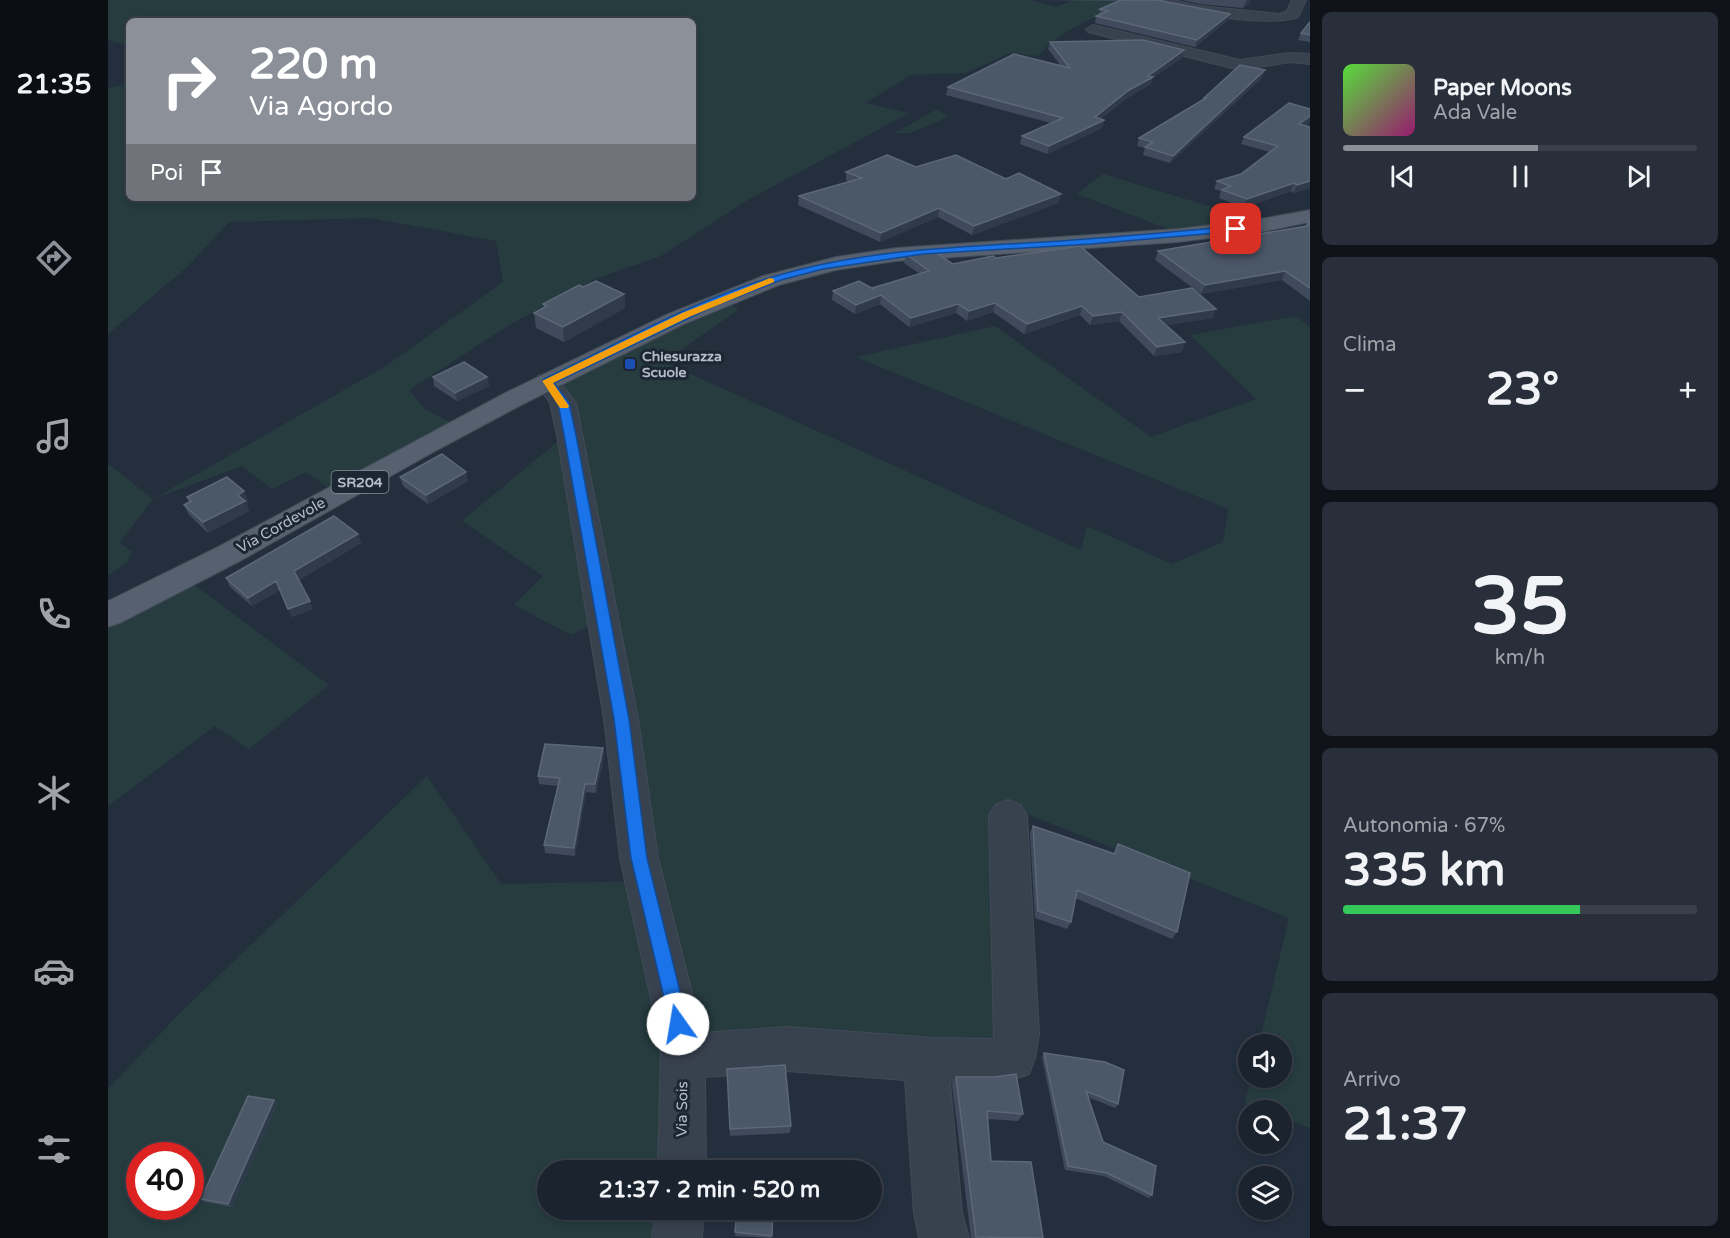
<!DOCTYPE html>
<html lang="it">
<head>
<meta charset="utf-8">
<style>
	:root { --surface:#1b232e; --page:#282f3a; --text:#f1f3f6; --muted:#a0a4aa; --line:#39404a; --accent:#8c9099 }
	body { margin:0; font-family:"Varela Round",sans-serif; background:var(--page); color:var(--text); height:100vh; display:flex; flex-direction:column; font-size:22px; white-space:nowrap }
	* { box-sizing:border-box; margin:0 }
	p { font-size:20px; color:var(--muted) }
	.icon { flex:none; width:33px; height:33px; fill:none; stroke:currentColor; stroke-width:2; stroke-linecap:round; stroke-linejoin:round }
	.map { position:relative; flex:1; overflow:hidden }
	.drawer { display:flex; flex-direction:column; gap:12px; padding:12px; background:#0f1319; width:420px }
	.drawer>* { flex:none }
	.hud { position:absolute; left:18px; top:18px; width:570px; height:183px; border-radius:9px; box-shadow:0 3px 9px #0003,0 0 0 2px var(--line); background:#8c9099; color:#fff; overflow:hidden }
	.buttons { position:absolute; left:1130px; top:1034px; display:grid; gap:12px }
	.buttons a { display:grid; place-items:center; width:54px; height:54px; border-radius:50%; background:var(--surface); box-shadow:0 3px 9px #0003,0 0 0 2px var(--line); font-size:30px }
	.speed { position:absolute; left:18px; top:1142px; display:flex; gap:12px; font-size:30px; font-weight:700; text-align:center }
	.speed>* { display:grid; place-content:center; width:78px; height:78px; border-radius:50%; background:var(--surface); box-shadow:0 3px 9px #0003,0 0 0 2px var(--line); line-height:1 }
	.speed .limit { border:9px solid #d22; background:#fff; color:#111 }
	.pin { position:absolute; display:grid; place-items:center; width:51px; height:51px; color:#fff; margin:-26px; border-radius:12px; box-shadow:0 3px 9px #0006 }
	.me { position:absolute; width:66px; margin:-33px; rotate:347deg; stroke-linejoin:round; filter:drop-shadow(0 0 4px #0008) }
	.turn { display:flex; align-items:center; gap:21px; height:126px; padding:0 24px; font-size:27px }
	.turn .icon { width:78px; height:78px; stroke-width:2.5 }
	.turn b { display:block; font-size:42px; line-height:51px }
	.then { display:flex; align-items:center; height:57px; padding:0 24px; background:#0003; gap:12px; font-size:22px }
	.big { font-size:45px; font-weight:700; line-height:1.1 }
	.drawer .tile { flex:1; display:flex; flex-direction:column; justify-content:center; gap:9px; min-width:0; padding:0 21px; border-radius:9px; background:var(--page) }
	.drawer .dial { align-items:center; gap:0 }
	.dial b { font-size:78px; line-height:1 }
	.song { display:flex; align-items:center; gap:18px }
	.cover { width:72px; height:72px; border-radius:9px; background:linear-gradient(135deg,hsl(110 70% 55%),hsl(320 70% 35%)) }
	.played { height:6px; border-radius:3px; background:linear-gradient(90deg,var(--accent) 55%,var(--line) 55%) }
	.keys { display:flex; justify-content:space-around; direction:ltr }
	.heat { display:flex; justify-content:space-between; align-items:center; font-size:33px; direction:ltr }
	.charge { height:9px; border-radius:4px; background:linear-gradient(90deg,#34c759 67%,var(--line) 0) }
	.trip { position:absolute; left:429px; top:1160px; width:345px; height:60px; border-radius:30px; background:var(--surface); box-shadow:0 3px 9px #0003,0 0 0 2px var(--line); font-weight:700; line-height:60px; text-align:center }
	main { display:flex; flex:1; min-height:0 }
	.menu { display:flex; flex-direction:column; width:108px; justify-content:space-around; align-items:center; background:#0b0e12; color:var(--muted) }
	.menu .icon { width:42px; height:42px }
	.menu .current { color:var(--accent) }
	.menu b { font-size:27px; color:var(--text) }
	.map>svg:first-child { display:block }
</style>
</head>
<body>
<main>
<nav class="menu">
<b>21:35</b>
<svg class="icon current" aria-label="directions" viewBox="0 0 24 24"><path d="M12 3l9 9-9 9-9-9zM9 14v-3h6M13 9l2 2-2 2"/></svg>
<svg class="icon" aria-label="music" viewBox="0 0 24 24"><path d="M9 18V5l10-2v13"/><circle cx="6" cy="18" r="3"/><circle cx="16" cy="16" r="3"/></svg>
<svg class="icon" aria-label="phone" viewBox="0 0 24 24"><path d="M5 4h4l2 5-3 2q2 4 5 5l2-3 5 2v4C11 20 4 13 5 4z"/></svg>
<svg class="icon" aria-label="climate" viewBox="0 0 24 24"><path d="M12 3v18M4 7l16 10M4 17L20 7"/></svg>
<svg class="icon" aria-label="car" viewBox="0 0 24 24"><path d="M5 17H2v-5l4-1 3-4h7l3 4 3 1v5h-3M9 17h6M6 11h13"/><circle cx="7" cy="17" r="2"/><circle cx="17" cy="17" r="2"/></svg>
<svg class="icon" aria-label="filters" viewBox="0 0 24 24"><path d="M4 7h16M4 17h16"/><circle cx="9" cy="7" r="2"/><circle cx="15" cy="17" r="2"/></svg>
</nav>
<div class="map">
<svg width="1202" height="1238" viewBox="0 0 1202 1238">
	<rect width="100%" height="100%" fill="#242f3e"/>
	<path fill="#263c3f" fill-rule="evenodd" d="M0,0H923L948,7L966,0H1010C999,13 984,17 969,26C955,33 940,44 930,56L902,53L858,73L803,75L758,103L801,113L638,201L553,256L487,279L401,325L301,390L318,410L348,425L225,491L198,472L164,489L134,466L45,499L11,543L24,551L19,563L0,575V464L45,499L278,366L395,282L388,241L263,218L121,222L78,268L0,334V88L21,83V198H585V21H21V46L0,40Z
		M829,109L840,117L802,133H787Z
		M995,174L1150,221L1063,230L969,194Z
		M604,298L631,309L556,362L973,550L979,526L1064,564L1115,542L1120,509L748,357L887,326L1043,437L1148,399L1082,335L1188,316L1202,327V1128L1173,1117V1110H1156L1137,1103L1143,1077H1173V1044H1151L1181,918L891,803L892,1049L589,1036L587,1170H440V1209H587L586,1238H0V1089L71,1014L319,776L393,884L548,881L506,614L463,635L406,605L435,576L354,521L455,437L433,379ZM32,1155H82V1206H32Z
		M73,575L221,685L141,749L107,726L0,806V608Z"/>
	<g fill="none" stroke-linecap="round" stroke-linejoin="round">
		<g stroke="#414a57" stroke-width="2">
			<path id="minor" d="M1038,0H1064L1092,6L1172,14L1179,11L1184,0H1198L1190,17C1156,28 1077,12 1040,3Z
				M985,25L1132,60L1182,53L1202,54V64L1182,62L1132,70L980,32L978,29Z
				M439,374L448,376L468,403L530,719L550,858L594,1033L680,1027L826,1038L886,1039L881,816L887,805L900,800L913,805L919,816L931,1034L927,1058L921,1074C894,1085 871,1084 842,1083L854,1213L861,1238H811L806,1213L797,1080L680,1071L597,1077L598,1170H550L553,1045L512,858L496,719L449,435L442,403L427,381L430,376Z
				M548,1209H596L594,1238H544Z"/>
		</g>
		<g stroke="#414a57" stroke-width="2">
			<path id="major" d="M1202,210V222L1158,231L1070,242L788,261L728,270L671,285L576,324L417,403L329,450L132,561L12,623L0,627V601L110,547L399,392L560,314L655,276L728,257L788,248L1070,229L1158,218Z"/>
		</g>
		<use href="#minor" fill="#38414e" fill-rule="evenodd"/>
		<use href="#major" fill="#56606e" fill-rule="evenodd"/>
	</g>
	<path fill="#3f4b5c" d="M931,0H1049L1122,14L1120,20L1087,47L987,23L988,16L991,15L992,9L1010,1Z
		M1074,0H1142L1141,3L1135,8L1092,4Z
		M1202,22V42L1190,40L1193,33Z
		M942,42L1074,58L1044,78L1043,84L1019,98L993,119L996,120L994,128L939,154L912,144L914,136L943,123L838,95L840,87L953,66L940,49Z
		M1154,78L1062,163L1035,155L1037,148L1029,146L1031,138L1095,100L1096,98Z
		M1202,109V122L1197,126L1202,188L1185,193L1183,191L1136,208L1111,198L1113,191L1106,189L1109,181L1133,174L1162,152L1133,144L1136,137Z
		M808,167L898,179L953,194L950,203L864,235L830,217L772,242L690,205L691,196L741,182L738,180V172Z
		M1202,220V301L1174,280L1093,294L1047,260L1050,251L1197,226L1199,222Z
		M798,254L845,264L888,258L1105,318L1058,325L1077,342L1074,352L1046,356L1011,321L982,325L972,315L916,334L885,312L859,321L848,313L801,327L772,304L747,314L724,300L725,291L763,288L812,274L796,263Z
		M475,287L516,294L517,308L456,342L428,328L426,313L436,308L435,304Z
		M325,377H379L381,386L349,401L326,386Z
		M292,477L360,481L320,504L295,486Z
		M79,497L141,502L138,503L141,511L100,533L81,515L76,505L81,502Z
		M250,534L253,543L191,580L205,609L184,617L172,590L144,606L122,587L118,578Z
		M495,748L496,756L488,793L478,792L467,856L437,853L436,845L450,786L431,784L430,776Z
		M925,826L1005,854L1010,844L1069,932L1064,939L967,898L963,922L959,929L927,918L922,833Z
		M936,1053L1010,1104L1007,1108L980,1097L995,1142L1044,1195L1041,1198L996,1176L957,1170L934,1057Z
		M619,1069L683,1126L682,1133L622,1136Z
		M848,1077L915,1114L910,1121L880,1119L883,1161L935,1238H863L844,1085Z
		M166,1100L169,1104L124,1207L97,1202L93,1199Z
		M629,1209H665L663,1238L627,1236Z"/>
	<path fill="#2f3b4b" d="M1139,0H1142L1141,3L1135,8Z
		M1122,14L1120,20L1087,47L1089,40Z
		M1076,50L1074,58L1044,78L1043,84L1019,98L986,125L996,120L994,128L939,154L941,146L987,117L1040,76Z
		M1157,70L1154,78L1062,163L1065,156Z
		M1202,116V122L1188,132L1191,124Z
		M1202,181V188L1185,193L1189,185Z
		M1186,183L1183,191L1136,208L1139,199Z
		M953,194L950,203L864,235L866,226Z
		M831,208L830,217L772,242L773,233Z
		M1177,271L1174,280L1093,294L1097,285Z
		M516,294L517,308L456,342L455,327Z
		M773,295L772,304L747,314L748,305Z
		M887,303L885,312L859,321L861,311Z
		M850,304L848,313L801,327L803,318Z
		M974,306L972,315L916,334L919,324Z
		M1108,309L1105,318L1047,327L1050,318Z
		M1014,312L1011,321L982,325L985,316Z
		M1077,342L1074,352L1046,356L1049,347Z
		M379,377L381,386L349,401L347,393Z
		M358,472L360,481L320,504L318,495Z
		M136,491L141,502L138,503L141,511L100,533L95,522L130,495Z
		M250,534L253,543L190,580L186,571Z
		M168,581L172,590L144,606L140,598Z
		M202,601L205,609L184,617L180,609Z
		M495,748L496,756L488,793L487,784Z
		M477,784L478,792L467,856L466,848Z
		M166,1100L169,1104L124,1207L120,1204Z"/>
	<path fill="#4b5868" stroke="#5c6777" stroke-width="1.5" d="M1013,0H1049L1122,14L1089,40L988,16L1000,11L992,9Z
		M1202,22V35L1193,33Z
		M1035,40L1076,50L1040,76L1045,77L1021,90L987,117L996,120L941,146L914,136L955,118L840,87L906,54L962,68L942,42Z
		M1132,65L1157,70L1065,156L1037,147L1045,142L1031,138L1098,98H1096Z
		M1181,103L1202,109V116L1191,124L1202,127V181L1189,185L1186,183L1139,199L1114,190L1123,186L1109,181L1133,174L1170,146L1136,137Z
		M779,155L808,167L848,155L898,179L911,173L953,194L866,226L831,208L773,233L691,196L754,178L738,172Z
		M1202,220V288L1177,271L1097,285L1050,251L1199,226L1201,223L1199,222Z
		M972,246L1031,297L1084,288L1108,309L1050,318L1077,342L1049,347L1014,312L985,316L974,306L919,324L887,303L861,311L850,304L803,318L773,295L748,305L725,291L751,281L767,290L764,288L821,271L798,254L827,252L845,264L885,256L888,258Z
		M488,281L516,294L455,327L426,313L439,306L435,304L471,285L475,287Z
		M356,362L379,377L347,393L325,377Z
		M334,454L358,472L318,495L292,477Z
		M119,477L136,491L130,495L137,501L95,522L76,505L83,501L79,497Z
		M226,516L250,534L186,571L202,601L180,609L168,581L140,598L118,578Z
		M437,744L495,748L487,784H477L466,848L436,845L452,778L430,776Z
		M925,826L1007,854L1010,844L1082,873L1069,932L969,890L963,922L930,911Z
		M936,1053L997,1062L1016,1070L1010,1104L978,1091L995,1142L1048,1166L1044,1195L999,1173L960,1166Z
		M677,1065L683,1126L622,1129L619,1069Z
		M908,1074L915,1114L879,1111L883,1161L923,1162L935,1238L868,1237L848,1077H887Z
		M140,1096L166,1100L120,1204L93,1199Z
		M629,1209H665L664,1236L627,1232Z"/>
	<path fill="#1a73e8" stroke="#114b97" stroke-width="1.5" d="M1128,226L1131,227V231L983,244L815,254L715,269L673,280L606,306L446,383L461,403L468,435L521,719L539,858L580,1024L577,1031L570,1033L564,1031L523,858L506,719L456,435L450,403L434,381L436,379C510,344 588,299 668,276C755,250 847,247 937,242C1001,238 1064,232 1128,226Z"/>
	<path fill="#f59e0b" d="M662,278L666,279V282L581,317L445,383L461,406L460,408H452L434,381L574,313Z"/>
	<rect fill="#1a4fb4" stroke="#1d2633" stroke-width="2" x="516" y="358" width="12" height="12" rx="3"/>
	<g text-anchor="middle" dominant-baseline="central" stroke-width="6" stroke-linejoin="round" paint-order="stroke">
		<g font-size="14" font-weight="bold" fill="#b4bcc9" stroke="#1d2633" text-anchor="start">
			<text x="534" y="356">Chiesurazza<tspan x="534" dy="16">Scuole</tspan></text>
		</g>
		<rect fill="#1d2633" stroke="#878f9c" stroke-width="1.5" x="223.5" y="471" width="57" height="22" rx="4.5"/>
		<g font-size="14" font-weight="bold" fill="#b4bcc9">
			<text x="252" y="482">SR204</text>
		</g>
		<g font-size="15" fill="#b4bcc9" stroke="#1d2633">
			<text transform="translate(173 525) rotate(-29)">Via Cordevole</text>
			<text transform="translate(574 1109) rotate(-89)">Via Sois</text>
		</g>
	</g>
</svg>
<div class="buttons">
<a><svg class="icon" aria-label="sound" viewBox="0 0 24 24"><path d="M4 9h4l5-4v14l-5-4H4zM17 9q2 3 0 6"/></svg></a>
<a><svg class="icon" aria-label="search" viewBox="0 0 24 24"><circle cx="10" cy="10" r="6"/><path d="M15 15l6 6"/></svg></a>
<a><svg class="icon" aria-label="layers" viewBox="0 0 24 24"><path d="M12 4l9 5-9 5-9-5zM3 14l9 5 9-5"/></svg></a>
</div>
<div class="speed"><div class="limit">40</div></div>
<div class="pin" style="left:1128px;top:229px;background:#d93025"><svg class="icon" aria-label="arrive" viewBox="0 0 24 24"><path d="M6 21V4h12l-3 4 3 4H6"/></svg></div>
<svg class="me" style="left:570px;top:1024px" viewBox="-20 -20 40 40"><circle r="19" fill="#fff"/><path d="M0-13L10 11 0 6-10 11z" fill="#1a73e8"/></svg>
<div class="trip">21:37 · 2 min · 520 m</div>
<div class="hud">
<div class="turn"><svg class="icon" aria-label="right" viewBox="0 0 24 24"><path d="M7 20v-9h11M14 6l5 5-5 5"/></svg><div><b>220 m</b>Via Agordo</div></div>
<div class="then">Poi<svg class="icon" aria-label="arrive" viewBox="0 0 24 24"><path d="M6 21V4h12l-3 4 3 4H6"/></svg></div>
</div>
</div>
<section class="drawer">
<div class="tile">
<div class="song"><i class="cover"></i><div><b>Paper Moons</b><p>Ada Vale</p></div></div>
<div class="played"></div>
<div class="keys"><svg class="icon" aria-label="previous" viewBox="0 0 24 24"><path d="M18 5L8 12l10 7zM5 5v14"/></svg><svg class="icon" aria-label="pause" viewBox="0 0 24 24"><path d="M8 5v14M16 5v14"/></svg><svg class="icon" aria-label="next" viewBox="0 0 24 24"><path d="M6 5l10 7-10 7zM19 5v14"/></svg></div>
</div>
<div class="tile"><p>Clima</p>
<div class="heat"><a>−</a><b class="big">23°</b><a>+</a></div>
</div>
<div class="tile dial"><b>35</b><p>km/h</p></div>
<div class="tile"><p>Autonomia · 67%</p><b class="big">335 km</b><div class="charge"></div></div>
<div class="tile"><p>Arrivo</p><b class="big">21:37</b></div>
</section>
</main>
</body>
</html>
